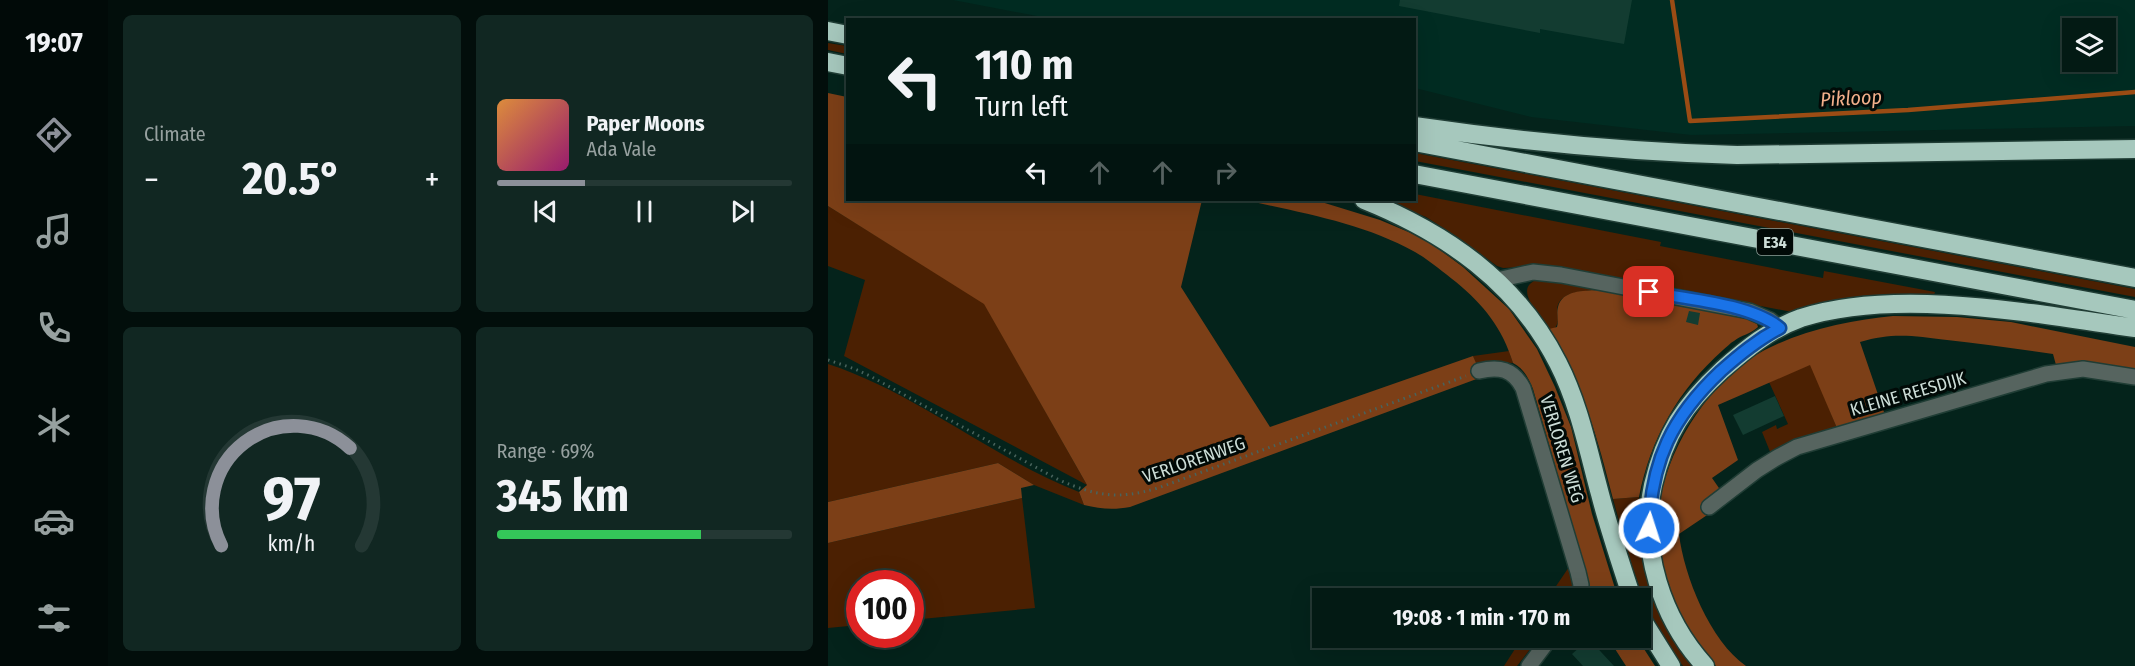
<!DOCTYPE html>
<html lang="en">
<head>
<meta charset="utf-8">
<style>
	:root { --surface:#031a14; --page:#112722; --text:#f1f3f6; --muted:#97a1a0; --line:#243834; --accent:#8c9099 }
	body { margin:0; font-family:"Fira Sans Condensed",sans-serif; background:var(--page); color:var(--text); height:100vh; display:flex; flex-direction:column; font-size:22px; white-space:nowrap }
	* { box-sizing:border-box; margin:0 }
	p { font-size:20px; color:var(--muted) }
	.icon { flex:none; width:33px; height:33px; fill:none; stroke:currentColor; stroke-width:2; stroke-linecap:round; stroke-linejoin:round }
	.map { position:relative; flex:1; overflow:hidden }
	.sheet { display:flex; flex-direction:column; gap:15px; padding:15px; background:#020e0b; width:720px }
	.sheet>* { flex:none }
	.banner { position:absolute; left:18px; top:18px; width:570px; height:183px; border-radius:0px; box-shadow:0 6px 24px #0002,0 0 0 2px var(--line); background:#031a14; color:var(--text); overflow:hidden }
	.tools { position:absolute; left:1234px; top:18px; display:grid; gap:12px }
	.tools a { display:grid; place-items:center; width:54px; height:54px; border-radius:0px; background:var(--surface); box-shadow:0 6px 24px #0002,0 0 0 2px var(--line); font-size:30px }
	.speed { position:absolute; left:18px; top:570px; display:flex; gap:12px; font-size:30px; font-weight:700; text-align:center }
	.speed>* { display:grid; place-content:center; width:78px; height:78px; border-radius:50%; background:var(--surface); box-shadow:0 6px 24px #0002,0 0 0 2px var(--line); line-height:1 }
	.speed .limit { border:9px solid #d22; background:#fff; color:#111 }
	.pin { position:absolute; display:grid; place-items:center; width:51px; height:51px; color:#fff; margin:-26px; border-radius:12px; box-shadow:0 3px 9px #0006 }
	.me { position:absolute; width:66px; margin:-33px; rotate:4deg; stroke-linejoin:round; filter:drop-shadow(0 0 4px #0008) }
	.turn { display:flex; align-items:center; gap:21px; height:126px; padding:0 30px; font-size:27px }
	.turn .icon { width:78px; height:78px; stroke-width:2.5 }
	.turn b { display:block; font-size:42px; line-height:51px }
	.lanes { display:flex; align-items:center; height:57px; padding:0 30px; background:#0003; justify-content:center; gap:30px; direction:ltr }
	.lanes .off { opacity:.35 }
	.big { font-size:45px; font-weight:700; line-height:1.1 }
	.sheet .card { flex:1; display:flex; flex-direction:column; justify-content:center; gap:9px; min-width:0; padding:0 21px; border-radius:9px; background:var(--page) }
	.sheet .dial { align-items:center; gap:0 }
	.dial svg { height:156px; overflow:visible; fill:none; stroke:var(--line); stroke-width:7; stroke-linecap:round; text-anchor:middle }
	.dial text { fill:var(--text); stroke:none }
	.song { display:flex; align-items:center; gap:18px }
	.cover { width:72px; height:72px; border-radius:9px; background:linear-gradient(135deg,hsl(30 70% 55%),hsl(320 70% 35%)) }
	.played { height:6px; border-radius:3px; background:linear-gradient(90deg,var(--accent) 30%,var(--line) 30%) }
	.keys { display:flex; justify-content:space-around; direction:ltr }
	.heat { display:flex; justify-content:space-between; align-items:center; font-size:33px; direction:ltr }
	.charge { height:9px; border-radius:4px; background:linear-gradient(90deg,#34c759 69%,var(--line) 0) }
	.sheet .tiles { flex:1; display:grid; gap:15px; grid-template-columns:repeat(2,1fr) }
	.trip { position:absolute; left:484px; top:588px; width:339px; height:60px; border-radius:0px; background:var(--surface); box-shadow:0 6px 24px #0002,0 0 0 2px var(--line); font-weight:700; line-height:60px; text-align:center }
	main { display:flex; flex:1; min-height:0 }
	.tab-bar { display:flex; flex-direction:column; width:108px; justify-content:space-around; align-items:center; background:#010a08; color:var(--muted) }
	.tab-bar .icon { width:42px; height:42px }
	.tab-bar .on { color:var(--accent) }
	.tab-bar b { font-size:27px; color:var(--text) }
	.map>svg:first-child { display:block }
</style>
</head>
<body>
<main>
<nav class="tab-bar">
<b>19:07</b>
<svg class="icon on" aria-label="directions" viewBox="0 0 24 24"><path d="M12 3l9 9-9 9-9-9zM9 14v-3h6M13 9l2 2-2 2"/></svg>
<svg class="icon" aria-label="music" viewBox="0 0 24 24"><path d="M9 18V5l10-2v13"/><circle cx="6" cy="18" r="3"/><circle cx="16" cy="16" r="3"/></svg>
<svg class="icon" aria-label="phone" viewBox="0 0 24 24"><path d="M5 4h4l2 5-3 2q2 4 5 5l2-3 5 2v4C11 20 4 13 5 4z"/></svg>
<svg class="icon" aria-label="climate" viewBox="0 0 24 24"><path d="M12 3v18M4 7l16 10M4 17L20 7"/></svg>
<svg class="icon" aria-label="car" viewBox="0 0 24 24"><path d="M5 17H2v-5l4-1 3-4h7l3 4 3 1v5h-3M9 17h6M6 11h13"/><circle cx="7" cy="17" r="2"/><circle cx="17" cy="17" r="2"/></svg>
<svg class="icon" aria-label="filters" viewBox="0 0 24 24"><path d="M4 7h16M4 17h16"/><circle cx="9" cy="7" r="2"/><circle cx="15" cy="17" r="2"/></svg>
</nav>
<section class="sheet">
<div class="tiles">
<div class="card"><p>Climate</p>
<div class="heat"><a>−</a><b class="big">20.5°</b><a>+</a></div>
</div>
<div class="card">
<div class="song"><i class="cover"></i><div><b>Paper Moons</b><p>Ada Vale</p></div></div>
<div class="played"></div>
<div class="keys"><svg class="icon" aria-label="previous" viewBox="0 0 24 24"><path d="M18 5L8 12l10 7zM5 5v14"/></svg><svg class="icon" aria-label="pause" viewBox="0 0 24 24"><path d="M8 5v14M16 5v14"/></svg><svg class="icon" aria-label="next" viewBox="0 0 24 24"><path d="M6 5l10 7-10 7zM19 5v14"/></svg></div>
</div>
<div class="card dial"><svg viewBox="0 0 100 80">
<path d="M14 69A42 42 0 1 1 86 69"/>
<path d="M14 69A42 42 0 0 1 80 19" stroke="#8c9099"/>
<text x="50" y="56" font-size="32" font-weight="700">97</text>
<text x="50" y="72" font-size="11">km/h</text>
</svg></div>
<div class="card"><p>Range · 69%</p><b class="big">345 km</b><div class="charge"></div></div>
</div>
</section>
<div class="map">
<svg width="1307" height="666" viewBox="0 0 1307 666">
	<rect width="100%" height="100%" fill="#04231b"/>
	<path fill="#012c22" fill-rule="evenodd" d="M125,0H1307V126L863,135L703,117L587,88L586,20H230ZM1245,28H1278V62H1245Z"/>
	<path fill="#4b2002" d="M0,43L19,46V54L0,50Z
		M587,153L1307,289V297L587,161Z
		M587,194L833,242L832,246L995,278L996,271L1107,292L1105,298L969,313L725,266L675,268L669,266L628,236L598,217L555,200H586Z
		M0,206L156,303L259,485L16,356L37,280L0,266Z
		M717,278L769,290C756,291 730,291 729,310C729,318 732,322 726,329H721C710,313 680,283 717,278Z
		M681,351L685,363L666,362L649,367L645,356Z
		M0,364C89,393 164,458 251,492L256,505L206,485L170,463L0,502Z
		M983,364L1009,428L943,454L934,432L948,425L949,429L960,424L941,382Z
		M811,497C813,537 815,569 829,607C837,629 854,647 867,666H855C816,619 801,557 785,499Z
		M194,498L207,608L83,620L82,584H32L31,625L0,628V543Z
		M741,567L746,588L742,598H720Z
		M694,638H711L689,666H676Z"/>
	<path fill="#7c3f17" d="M0,93L19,97L20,200H374L353,287L442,427L645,356L654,377L302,507C286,510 272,509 256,505L251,492L259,485L156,304L0,206Z
		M417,200H487L552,220L597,239L635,267L681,309L709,349L727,387L743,427L764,514L790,598H759L761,591L750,545L705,389C700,377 696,369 685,363C675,329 655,304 628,282C615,272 601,260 587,252C535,223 474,213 417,200Z
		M769,290L915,317L929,324L930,327C923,334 913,335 906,341C902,343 899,347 895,350C851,389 822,439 811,497L785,499C770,440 754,381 721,329L729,327C731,320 728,314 730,307C734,290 756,291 769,290Z
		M1065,316L1129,317L1183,322L1307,347V372L1256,364L1228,365L1225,354C1190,349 1154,344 1119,340C1086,336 1065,332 1032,342L1057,415L1009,428L982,365L890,405L910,460L884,478L900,501L851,534C856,576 882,641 918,666H888C867,641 848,616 839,584C835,569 831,551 830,535C826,470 870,395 922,359C960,333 1020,320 1065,316Z
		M170,463L206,485L193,488L194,498L0,543V502Z
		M780,638H809L827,666H798Z"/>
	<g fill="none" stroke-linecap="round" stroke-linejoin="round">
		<path stroke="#9b4c14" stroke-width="4.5" d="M844,0L862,121L1080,110L1307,92"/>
	</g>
	<path fill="#133c31" d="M572,0H804L796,44L712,29V33L571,6Z
		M861,311L872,313L870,325L858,322Z
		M947,396L956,416L915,435L905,415Z
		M761,639L786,666H755L744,654Z"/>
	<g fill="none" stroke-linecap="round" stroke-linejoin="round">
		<g stroke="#203d35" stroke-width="18">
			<path id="minor" d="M669,280L705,272L733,275L921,311L942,320L952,328
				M651,371C671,366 685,369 695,388L750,572L753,585L751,598
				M881,507L929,470L950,457L969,447L1218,374L1255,369L1307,377
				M701,666L722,638"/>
		</g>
		<g stroke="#203d35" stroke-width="21">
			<path id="highway" d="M0,31L20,35
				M0,62L20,66
				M586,126C696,142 799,152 909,155L1307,149
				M586,142L1307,278
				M586,174L1307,310
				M536,200C618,233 689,282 730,363C751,404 760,450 772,494C781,529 793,564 804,598
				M813,618L843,666
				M877,666C834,619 811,549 825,485C837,434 856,405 894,370C918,349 942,329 973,318C1070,287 1207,314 1307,328"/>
		</g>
		<path stroke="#49635c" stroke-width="3" stroke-dasharray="1.5 4.5" stroke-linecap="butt" d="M0,360L27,369L42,376L231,480C269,496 289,500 330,488L638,376"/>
		<use href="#minor" stroke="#56645f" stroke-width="15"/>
		<use href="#highway" stroke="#a6c8bd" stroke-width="18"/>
	</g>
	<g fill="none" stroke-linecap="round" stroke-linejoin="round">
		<g stroke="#114b97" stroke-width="15">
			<path id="route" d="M821,528C823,461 844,417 893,371C912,354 929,340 952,328C923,304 859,299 821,292"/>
		</g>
		<use href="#route" stroke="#1a73e8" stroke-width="10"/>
	</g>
	<g text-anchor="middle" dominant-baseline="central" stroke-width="6" stroke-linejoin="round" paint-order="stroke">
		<rect fill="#010a07" stroke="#8f9e99" stroke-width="1.5" x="929" y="229" width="36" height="26" rx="4.5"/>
		<g font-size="16" font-weight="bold" fill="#ccddd7">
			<text x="947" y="242">E34</text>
		</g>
		<g font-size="18" fill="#ccddd7" stroke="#010a07">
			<text transform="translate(1080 394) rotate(-16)">KLEINE REESDIJK</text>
			<text transform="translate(734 449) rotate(73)">VERLOREN WEG</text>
			<text transform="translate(366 460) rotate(-19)">VERLORENWEG</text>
		</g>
		<g font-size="20" font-style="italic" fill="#f2b08b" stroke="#010a07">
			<text transform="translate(1023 98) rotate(-3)">Pikloop</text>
		</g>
	</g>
</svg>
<div class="tools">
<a><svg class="icon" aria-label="layers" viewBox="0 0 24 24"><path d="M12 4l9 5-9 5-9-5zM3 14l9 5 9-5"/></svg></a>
</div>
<div class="speed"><div class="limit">100</div></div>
<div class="pin" style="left:821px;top:292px;background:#d93025"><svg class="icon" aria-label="arrive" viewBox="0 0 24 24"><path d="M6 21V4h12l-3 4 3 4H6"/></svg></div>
<svg class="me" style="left:821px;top:528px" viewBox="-20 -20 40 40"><circle r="17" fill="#1a73e8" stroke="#fff" stroke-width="3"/><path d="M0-11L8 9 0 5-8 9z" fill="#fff"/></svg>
<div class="trip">19:08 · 1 min · 170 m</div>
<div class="banner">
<div class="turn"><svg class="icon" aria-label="left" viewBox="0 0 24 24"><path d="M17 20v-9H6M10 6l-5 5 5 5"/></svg><div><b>110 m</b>Turn left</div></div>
<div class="lanes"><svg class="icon" aria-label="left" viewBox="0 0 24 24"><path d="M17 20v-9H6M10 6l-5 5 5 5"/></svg><svg class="icon off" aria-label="ahead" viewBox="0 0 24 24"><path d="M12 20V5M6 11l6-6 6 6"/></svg><svg class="icon off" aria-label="ahead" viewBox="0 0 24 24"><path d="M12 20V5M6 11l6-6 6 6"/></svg><svg class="icon off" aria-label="right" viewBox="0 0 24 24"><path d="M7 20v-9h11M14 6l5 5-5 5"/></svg></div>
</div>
</div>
</main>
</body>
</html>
